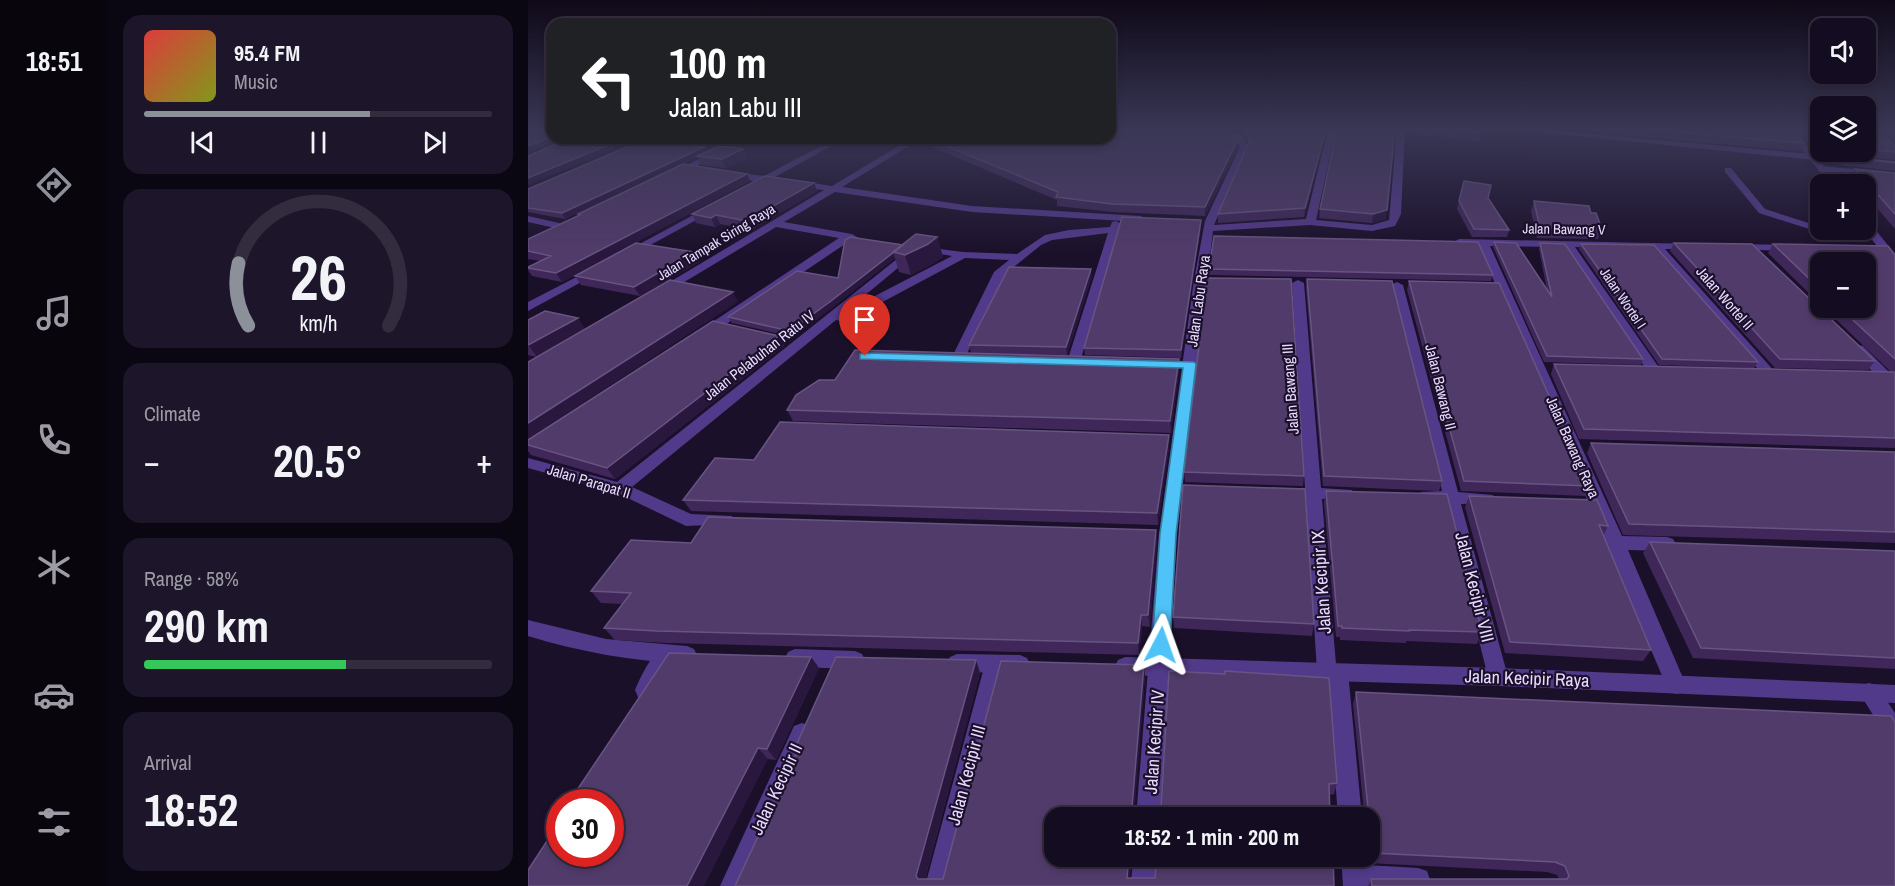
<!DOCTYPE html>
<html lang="en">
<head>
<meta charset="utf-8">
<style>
	:root { --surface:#140c20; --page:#1d1529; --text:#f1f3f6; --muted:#9d9ba5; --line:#332c3e; --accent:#8c9099 }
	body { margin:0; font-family:"Archivo Narrow",sans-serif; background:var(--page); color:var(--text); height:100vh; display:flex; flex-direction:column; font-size:22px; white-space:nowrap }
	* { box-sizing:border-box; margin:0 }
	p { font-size:20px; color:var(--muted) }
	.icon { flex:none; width:33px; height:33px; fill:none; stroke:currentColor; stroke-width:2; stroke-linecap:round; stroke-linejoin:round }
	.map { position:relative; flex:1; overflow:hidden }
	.side { display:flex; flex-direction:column; gap:15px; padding:15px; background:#0b0712; width:420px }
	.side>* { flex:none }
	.hud { position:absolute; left:18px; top:18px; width:570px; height:126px; border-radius:18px; box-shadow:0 3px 9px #0003,0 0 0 2px var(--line); background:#202124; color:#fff; overflow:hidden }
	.tools { position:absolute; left:1282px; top:18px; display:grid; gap:12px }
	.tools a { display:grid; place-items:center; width:66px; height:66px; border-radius:12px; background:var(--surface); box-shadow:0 3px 9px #0003,0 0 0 2px var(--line); font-size:30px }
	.speed { position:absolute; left:18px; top:789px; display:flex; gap:12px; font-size:30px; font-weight:700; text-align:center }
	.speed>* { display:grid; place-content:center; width:78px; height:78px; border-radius:50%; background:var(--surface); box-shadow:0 3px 9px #0003,0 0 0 2px var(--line); line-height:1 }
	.speed .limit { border:9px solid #d22; background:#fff; color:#111 }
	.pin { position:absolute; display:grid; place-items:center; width:51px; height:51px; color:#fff; margin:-62px -26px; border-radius:50% 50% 50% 0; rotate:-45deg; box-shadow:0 0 6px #0007 }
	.pin .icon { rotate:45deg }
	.me { position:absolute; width:66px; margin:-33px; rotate:4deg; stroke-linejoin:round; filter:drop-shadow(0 0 4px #0008) }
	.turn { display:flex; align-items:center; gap:21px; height:126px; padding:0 24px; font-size:27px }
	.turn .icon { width:78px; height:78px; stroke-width:2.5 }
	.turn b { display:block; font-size:42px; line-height:51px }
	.big { font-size:45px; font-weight:700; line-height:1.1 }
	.side .tile { flex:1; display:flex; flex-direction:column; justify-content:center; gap:9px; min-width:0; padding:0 21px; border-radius:18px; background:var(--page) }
	.side .dial { align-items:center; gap:0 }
	.dial svg { height:156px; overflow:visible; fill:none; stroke:var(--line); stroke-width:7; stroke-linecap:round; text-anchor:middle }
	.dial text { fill:var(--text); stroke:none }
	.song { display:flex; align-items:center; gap:18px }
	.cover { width:72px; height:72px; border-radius:9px; background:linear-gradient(135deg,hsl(0 70% 55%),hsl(70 70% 35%)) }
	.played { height:6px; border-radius:3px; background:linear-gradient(90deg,var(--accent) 65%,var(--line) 65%) }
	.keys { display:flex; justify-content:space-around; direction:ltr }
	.heat { display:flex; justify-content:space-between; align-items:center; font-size:33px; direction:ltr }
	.charge { height:9px; border-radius:4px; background:linear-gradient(90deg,#34c759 58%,var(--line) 0) }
	.trip { position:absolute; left:516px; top:807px; width:336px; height:60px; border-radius:18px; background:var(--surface); box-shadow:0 3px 9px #0003,0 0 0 2px var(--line); font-weight:700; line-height:60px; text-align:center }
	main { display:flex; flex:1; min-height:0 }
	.menu { display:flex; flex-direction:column; width:108px; justify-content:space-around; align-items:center; background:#08050d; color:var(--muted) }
	.menu .icon { width:42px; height:42px }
	.menu .active { color:var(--accent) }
	.menu b { font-size:27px; color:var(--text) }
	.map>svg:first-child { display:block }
</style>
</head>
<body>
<main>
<nav class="menu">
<b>18:51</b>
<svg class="icon active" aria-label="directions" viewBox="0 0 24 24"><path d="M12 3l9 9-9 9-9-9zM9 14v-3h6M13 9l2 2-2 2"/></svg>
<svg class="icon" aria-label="music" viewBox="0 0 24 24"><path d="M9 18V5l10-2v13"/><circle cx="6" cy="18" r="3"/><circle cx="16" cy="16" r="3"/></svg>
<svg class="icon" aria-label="phone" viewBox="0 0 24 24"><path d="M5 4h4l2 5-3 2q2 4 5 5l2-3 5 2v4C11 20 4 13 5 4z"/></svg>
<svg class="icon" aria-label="climate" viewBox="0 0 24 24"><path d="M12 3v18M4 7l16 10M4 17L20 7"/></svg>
<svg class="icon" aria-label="car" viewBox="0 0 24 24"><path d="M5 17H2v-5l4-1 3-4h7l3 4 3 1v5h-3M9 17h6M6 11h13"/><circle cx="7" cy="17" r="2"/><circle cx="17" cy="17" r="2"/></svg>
<svg class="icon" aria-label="filters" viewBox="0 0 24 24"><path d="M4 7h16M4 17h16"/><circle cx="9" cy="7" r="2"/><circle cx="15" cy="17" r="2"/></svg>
</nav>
<section class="side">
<div class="tile">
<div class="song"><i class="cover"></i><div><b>95.4 FM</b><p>Music</p></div></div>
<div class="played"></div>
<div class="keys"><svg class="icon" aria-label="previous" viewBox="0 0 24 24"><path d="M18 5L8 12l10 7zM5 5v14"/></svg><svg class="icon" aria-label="pause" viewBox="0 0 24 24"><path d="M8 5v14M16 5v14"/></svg><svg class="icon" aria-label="next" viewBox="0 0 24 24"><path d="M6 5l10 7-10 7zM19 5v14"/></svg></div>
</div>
<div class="tile dial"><svg viewBox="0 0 100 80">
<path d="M14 69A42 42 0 1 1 86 69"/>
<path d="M14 69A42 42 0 0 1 9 37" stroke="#8c9099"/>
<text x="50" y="56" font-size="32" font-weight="700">26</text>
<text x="50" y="72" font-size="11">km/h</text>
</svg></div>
<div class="tile"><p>Climate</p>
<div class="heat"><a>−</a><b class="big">20.5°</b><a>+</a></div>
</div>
<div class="tile"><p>Range · 58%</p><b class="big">290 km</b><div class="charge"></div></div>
<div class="tile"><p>Arrival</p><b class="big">18:52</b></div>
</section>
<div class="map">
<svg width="1367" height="886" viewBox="0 0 1367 886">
	<rect width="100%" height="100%" fill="#1b102a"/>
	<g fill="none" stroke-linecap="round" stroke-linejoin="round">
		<path fill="#523a8a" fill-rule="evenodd" d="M1197,168H1203L1237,209L1293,227V230L1347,234L1352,237L1347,240L1300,235L1231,213L1197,172Z"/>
		<path fill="#523a8a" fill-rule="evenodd" d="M686,129H698L715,136L720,147L686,225L778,219L800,129H808L788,220L844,225L861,220L869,129H877L873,214L867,226L844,231L782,225L685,231L649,534L632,818H608L631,534L666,280L677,221L712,147L709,140Z
			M979,129H1013L1367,162V168Z
			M308,138H318L247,177L304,186L384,138H394L314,187L444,206L613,216L618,219L613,222L444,212L307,192L256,222L324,234L329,237L328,239L323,240L179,337H171L169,334L171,331L311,238L248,227L138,293H130V289L296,190L235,183L196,175V171L236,176Z
			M1293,166L1367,173V179L1290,171V167Z
			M182,206L187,209L185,211L102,256H94L93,254Z
			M0,216L40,225L41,227L36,230L0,222Z
			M588,221L593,224L551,365H541L539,362L580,233L524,240L513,245L477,274L435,362H425L423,359L466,272L481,260L437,258L317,322L308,320L104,487L163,514L204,516L206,520L204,524L158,526L87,492L0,468V458L89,482L379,251L383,250L388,253L318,311L424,256L388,250V246L435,252L489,254L517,235L541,230L582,227L584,222Z
			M931,239L1169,244V248L1165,249H1137L1248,373L1241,377L1236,376L1125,249L1047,247L1132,369L1125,373L1120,372L1037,247L962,246L1094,536L1139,537L1145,539L1148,544L1145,549L1139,551L1100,550L1158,685L1155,692L1148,694L1141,692L951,246L927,244L926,242Z
			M1207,244L1261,245L1266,248L1261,251L1203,249L1202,247Z
			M66,268L72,271L70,273L0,311V302Z
			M770,280L776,283L793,488L824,490L826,494L824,498L794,499L808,664L817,666L820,672L834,818H810L800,679L792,677L789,671L778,499L752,497L750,493L752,489L777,488L764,283Z
			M869,282L875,285L930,492L965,495L967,499L965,503L933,504L980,677L977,683L970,686L963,683L960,677L917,503L893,500L891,496L893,492L914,491L863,285Z
			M1330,345L1335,346L1363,374L1365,377L1363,380H1353L1325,352L1324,349Z
			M139,645L146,648L149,654L146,660L124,697L117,699L110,697L107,690C113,676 125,650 139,645Z
			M467,655L474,658L477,664L421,886H397L457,664L460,658Z
			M1341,683L1348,685L1367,713V741L1359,738L1331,692L1334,685Z
			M274,723L282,726L285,733L217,886H192L266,726Z
			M605,856H629L627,886H603Z
			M813,856H837L838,865L890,868L899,871L902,880L900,886H815Z"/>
		<path fill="#523a8a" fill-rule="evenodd" d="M1257,129H1266L1310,184H1302Z
			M213,138H224L149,176L141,174Z
			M1338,222L1342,223L1367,254V264L1363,263L1336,230Z
			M0,620L78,639L159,646L166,649L169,655L166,661L159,664C104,661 52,652 0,636Z
			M267,649L327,651L334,654L337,660L334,666L327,669L267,667L260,664L257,658L260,652Z
			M429,654L492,655L499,658L502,664L499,670L492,673L429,672L422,669L419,663L422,657Z
			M597,657L970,668L1367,685V703L970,686L597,675L590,672L587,666L590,660Z"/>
	</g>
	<path fill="#3f2859" d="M705,129H799L776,217L690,223V214L720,144L716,134Z
		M809,129L858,219L844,223L791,218L792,209Z
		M879,129H953L951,141L879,133Z
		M1023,129H1264L1276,143L1272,151Z
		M1268,129H1293V152H1338V129L1367,146V160L1288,152Z
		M1352,129H1367V144Z
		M120,138H193L174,147H176L178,152L215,149L219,159L198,168L173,165L169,156L37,219L0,212V189Z
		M391,138H582L710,147L677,216L585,212L529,206V200L392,142Z
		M1318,157L1367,162V171L1313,165Z
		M1327,169L1367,173V229L1338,195V184H1329L1323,177Z
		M222,181L34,282L4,276L0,270V267L12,261L0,259V239L50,215V214Z
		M936,181L960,198L981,230L979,237H944L929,209Z
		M286,183L289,191L223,230L192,224L187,227L168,223L164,214Z
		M1006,201L1063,213L1074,229L1070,239L1009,238L1003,211Z
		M673,220V226L653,358L557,355L556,348Z
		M409,237L415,257L406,263L383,275L371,272L367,258L305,307L265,337L204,323L200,317L310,278L375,245Z
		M966,242L1019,290L1011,249L1012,243L1115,359L1113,365L1016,362L965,247Z
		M1146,243L1347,361L1340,370L1247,368L1142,251Z
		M1053,244L1230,362L1226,368L1131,365L1051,249Z
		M1245,244L1367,255V371H1362L1296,308H1338L1293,262V305L1240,253Z
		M166,252L171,262L112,296L53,285L47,276Z
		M681,269L965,275L963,281L681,275Z
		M564,276L539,355L443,353L441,345Z
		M779,279L914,481L911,491L795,486L778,288Z
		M881,281L1061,486L1057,496L933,491L879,290Z
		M210,302L9,357L0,355V320L50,318L57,329Z
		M251,336L256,346L87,479L3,455L0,451V445Z
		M1026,364L1367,372V448L1051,439L1023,374Z
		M651,370L643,433L265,421L259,410L307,380Z
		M1063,443L1367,452V543L1095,535L1059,453Z
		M641,447L630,525L163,511L155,500L226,460Z
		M656,472L776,476L775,486L657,482Z
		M798,491L954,632L949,644L878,641V643L812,640V637H808L796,502Z
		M941,496L1080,526L1075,536L1123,650L1115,661L977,653L937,507Z
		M628,530L629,542L622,627L614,626L611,655L139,643L87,640L76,628L95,604L73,603L63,591L163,543Z
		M1122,542L1367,551V669L1165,658L1115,553Z
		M645,617L786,624L784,636L646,628Z
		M283,657L291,668L248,760L240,759L0,886Z
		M448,660L452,673L397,879H415L616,665L617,677L606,810H631L633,807L641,671L809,783L806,794L801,795L802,818H526V856H603L602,878L806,886H207L268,753L266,750Z
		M828,692L1367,886H840L843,879H1031L1029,875L1019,872L840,863L839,856H842V818H834L836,812L825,704Z"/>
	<path fill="#29173e" d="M798,129H799L776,217L777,208Z
		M24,137V138H37L0,152V146Z
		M97,138H111L0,185V178Z
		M180,138H193L166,150L164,145Z
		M710,139V147L677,216V207Z
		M176,147L178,152L37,219L34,213Z
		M215,149L219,159L198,168L194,159Z
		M219,174L222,181L34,282L28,273Z
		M286,183L289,191L223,230L219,221Z
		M859,210L858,219L844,223L845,214Z
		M188,215L192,224L187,227L183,218Z
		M673,220V226L653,358V350Z
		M409,237L415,257L406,263L383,275L377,255Z
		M166,252L171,262L112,296L106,287Z
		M365,253L367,258L305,307L265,337L262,331Z
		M563,269L564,276L539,355L538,347Z
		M205,292L210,302L0,439V423Z
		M50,318L57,329L9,357L1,346Z
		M251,336L256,346L87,479L79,468Z
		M651,359V370L643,433L642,421Z
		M641,435V447L630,525L629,513Z
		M628,530L629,542L622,627L620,615Z
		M613,615L614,626L611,655L610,643Z
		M283,657L291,668L248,760L239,749Z
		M448,660L452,673L395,885L388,876Z
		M616,665L617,677L606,818L604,807Z
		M230,748L240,759L176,886H159Z
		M601,856H603L601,886L599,878Z"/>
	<path fill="#513b6a" stroke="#685482" stroke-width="1.5" d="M0,129H24V137L0,146Z
		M582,129H698L707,134L710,139L677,207L584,204L528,197L530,192L399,138H582Z
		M717,129H798L777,208L690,214L722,140Z
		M809,129H867L859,210L845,214L792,209Z
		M919,129H953V133Z
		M1114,129H1264L1276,143Z
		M1279,129H1293V145L1292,144Z
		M1338,129H1349L1367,146V152L1338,149Z
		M42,138H97L0,178V156Z
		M120,138H180L164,145L176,147L34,213L0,208V189Z
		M191,146L215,149L194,159L169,156Z
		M1318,157L1367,162V163Z
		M155,164L219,174L28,273L0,268V267L23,256L0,251V239L52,215L50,214Z
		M1327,169L1367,173V214Z
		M237,176L286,183L219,221L188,215L183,218L164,214Z
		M936,181L963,185L960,198L981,230L946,229L931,201Z
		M1006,201L1061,206L1063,213H1068L1074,229L1012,228Z
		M594,217L673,220L653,350L556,348Z
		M388,234L409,237L400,244L377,255L365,252Z
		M686,236L950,242L965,275L681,269Z
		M322,237L375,245L303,301L262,331L200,317L269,271L310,278L317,240Z
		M966,242L988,243L1024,297L1012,243L1037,244L1115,359L1019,356Z
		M108,243L166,252L106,287L47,276Z
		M1146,243L1224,244L1347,361L1252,359Z
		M1053,244L1126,245L1230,362L1134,359Z
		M1245,244L1360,246L1367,255V359L1312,308H1338V262H1293V290Z
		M481,267L563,269L538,347L441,345Z
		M679,278L763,279L776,476L656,472Z
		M779,279L864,281L914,481L796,476Z
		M142,280L205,292L0,423V362Z
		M881,281L971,283L1061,486L936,481Z
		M17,311L50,318L0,345V320Z
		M185,321L251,336L79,468L0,445V440Z
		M327,350L651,359L642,421L259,410L268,395L291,380H307Z
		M1026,364L1367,372V438L1056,429Z
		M252,422L641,435L629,513L155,500L187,458L226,460Z
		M1063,443L1367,452V532L1101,524Z
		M655,485L777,489L786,624L645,617Z
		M798,491L919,494L954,632L881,630V631L814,628V626H810Z
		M941,496L1069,500L1080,526L1071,525L1123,650L982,642Z
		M180,517L628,530L620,615H613L610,643L129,631L76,628L103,593L63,591L103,540L163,543Z
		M1122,542L1367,551V658L1173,648Z
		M141,653L283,657L239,749L230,748L159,886H0V870L19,841L20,832L32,816V854H82V802H41Z
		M308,657L448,660L388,876L390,879H415L473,661L616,665L604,807L606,810H631L633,807L641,671L697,674V671L801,678L809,783L801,784L802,818H526V856H601L599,878H627L629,856H805L806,886H207L270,750H266Z
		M828,692L1363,716L1367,722V886H844L843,879H1039L1041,876L1037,866L1027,862L844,853L843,846L842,845V818H837L836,810L840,808Z"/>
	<linearGradient id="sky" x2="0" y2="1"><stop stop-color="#0f0917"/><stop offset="0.51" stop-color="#393755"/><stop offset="1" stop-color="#393755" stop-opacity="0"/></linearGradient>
	<rect width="1367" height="253" fill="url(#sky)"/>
	<path fill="#4fc3f7" stroke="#337fa1" stroke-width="1.5" d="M337,353L666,362L668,364L648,534L642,645L639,650L633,653L626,650L624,645L632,534L655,368L332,359V354Z"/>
	<g text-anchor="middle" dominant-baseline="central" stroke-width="4.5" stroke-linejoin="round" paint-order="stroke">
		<g font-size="14" fill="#e7d9ff" stroke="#1b102a">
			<text transform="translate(1036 229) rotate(1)">Jalan Bawang V</text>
			<text transform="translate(188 242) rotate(-31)">Jalan Tampak Siring Raya</text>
			<text transform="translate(1095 298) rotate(56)">Jalan Wortel I</text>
		</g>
		<g font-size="15" fill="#e7d9ff" stroke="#1b102a">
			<text transform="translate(1197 298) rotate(49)">Jalan Wortel II</text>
			<text transform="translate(670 301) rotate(-82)">Jalan Labu Raya</text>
			<text transform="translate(231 355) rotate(-38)">Jalan Pelabuhan Ratu IV</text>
			<text transform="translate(913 387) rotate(76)">Jalan Bawang II</text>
			<text transform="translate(762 389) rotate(-94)">Jalan Bawang III</text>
			<text transform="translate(1045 447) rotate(66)">Jalan Bawang Raya</text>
			<text transform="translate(61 481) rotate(17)">Jalan Parapat II</text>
		</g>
		<g font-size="18" fill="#e7d9ff" stroke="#1b102a">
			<text transform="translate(793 582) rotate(-94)">Jalan Kecipir IX</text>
			<text transform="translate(947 587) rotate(76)">Jalan Kecipir VIII</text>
			<text transform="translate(999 678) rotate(2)">Jalan Kecipir Raya</text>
			<text transform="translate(626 742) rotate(-86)">Jalan Kecipir IV</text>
			<text transform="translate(438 775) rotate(-75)">Jalan Kecipir III</text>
			<text transform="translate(248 789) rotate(-65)">Jalan Kecipir II</text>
		</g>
	</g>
</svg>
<div class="tools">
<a><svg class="icon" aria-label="sound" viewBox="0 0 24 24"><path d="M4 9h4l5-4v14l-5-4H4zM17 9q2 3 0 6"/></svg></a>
<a><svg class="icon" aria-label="layers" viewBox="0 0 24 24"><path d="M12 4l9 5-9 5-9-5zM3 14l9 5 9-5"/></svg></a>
<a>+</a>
<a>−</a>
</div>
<div class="speed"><div class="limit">30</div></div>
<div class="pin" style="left:337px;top:356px;background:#d93025"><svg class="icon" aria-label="arrive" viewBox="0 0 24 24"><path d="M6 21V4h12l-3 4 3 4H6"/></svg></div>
<svg class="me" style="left:633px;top:645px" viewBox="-20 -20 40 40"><path d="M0-17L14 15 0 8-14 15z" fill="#4fc3f7" stroke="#fff" stroke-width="4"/></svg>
<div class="trip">18:52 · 1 min · 200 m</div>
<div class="hud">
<div class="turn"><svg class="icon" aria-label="left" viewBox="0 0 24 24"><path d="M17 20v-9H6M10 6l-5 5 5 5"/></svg><div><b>100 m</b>Jalan Labu III</div></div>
</div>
</div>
</main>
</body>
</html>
